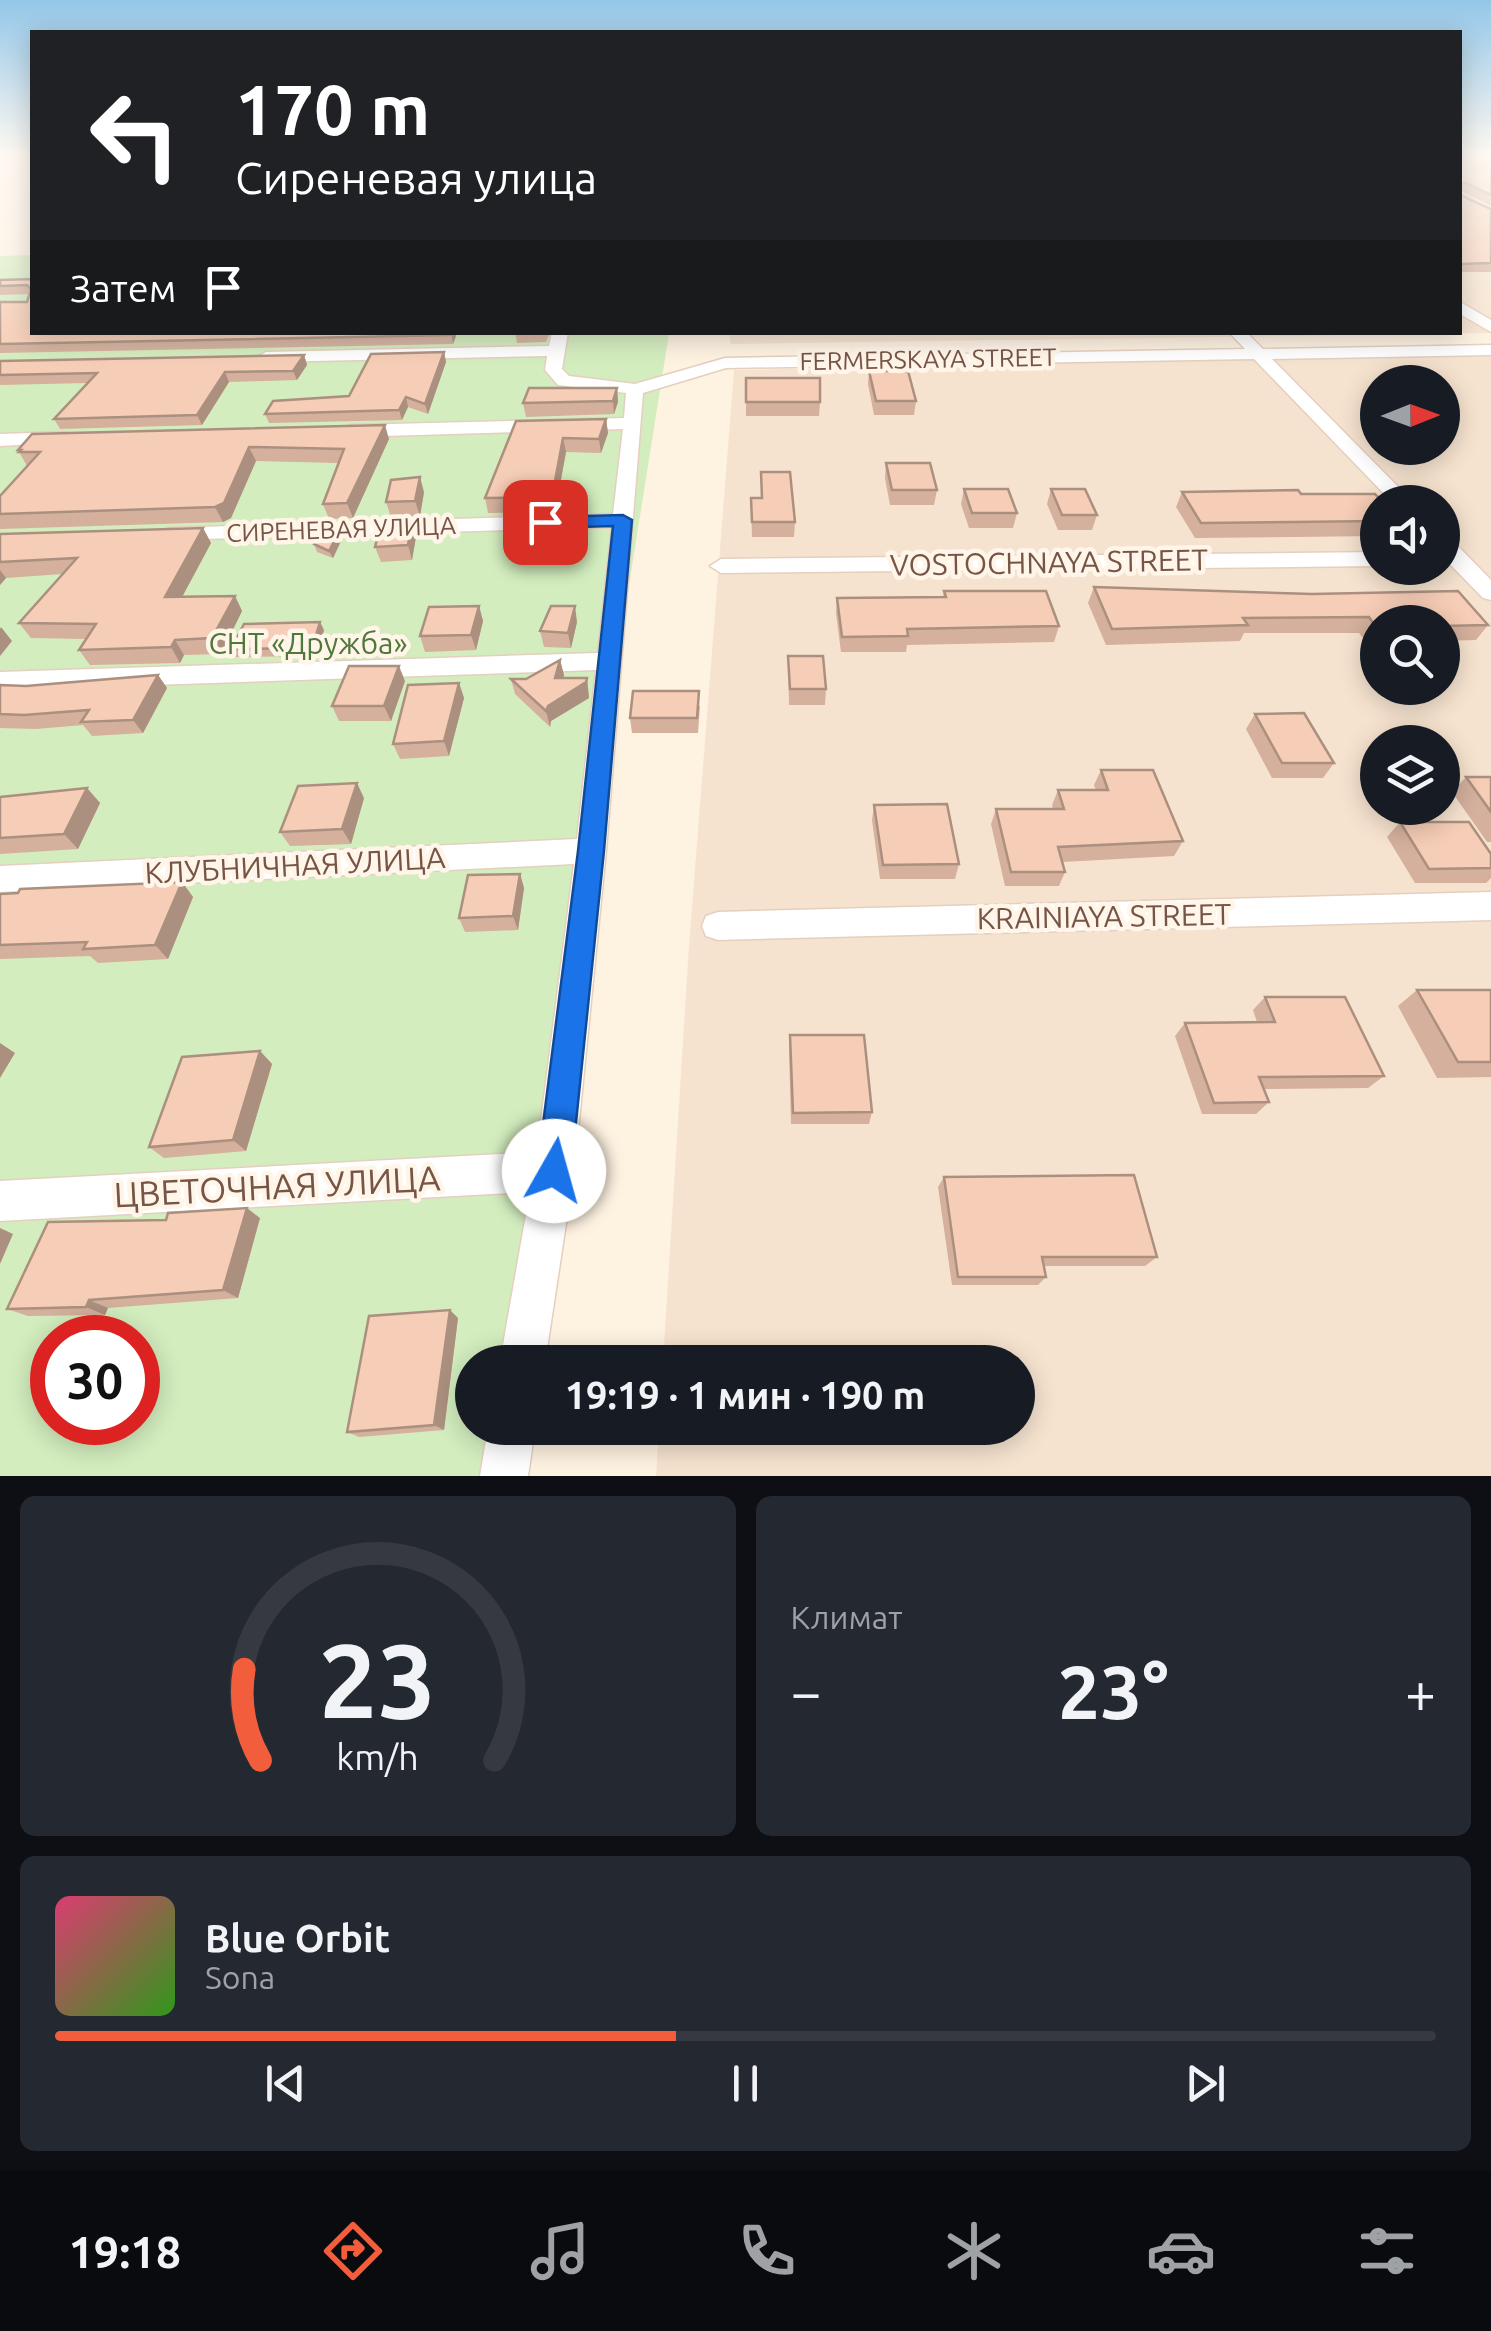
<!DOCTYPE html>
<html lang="ru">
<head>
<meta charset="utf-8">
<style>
	:root { --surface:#171b24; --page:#242831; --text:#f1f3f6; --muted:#9ea1a6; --line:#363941; --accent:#f25d3c }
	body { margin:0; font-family:Ubuntu,sans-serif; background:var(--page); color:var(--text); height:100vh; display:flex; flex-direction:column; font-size:38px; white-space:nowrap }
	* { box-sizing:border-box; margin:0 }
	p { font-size:32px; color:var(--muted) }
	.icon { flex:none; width:55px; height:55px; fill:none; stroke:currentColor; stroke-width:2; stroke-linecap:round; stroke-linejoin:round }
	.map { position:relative; height:1476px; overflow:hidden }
	.drawer { display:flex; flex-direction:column; gap:20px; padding:20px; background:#0d0f14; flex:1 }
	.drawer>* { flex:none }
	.banner { position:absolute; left:30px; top:30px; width:1432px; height:305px; border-radius:0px; box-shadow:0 5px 25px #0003; background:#202124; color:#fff; overflow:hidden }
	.needle { width:65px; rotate:89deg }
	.fabs { position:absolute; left:1360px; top:365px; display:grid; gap:20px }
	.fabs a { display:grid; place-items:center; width:100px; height:100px; border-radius:50%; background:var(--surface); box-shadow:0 5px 25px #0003; font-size:50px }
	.speed { position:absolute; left:30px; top:1315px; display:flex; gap:20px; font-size:50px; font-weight:700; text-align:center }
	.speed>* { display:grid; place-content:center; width:130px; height:130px; border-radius:50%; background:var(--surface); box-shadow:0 5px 25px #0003; line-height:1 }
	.speed .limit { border:15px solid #d22; background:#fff; color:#111 }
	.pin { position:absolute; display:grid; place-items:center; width:85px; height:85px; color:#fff; margin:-42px; border-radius:20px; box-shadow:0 5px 15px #0006 }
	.me { position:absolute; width:110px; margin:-55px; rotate:7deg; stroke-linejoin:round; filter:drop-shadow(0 0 8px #0008) }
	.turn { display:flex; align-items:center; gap:35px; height:210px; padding:0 40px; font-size:45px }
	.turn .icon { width:130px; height:130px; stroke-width:2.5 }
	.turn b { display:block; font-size:70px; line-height:85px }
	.then { display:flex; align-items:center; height:95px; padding:0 40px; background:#0003; gap:20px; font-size:38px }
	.big { font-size:75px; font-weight:700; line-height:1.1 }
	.drawer .card { flex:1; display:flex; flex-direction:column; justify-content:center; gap:15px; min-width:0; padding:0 35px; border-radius:15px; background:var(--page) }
	.drawer .dial { align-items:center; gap:0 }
	.dial svg { height:260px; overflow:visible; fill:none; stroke:var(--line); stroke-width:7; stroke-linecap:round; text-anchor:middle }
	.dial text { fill:var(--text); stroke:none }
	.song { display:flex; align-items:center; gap:30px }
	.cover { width:120px; height:120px; border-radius:15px; background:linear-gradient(135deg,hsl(340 70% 55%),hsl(110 70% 35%)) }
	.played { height:10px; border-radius:5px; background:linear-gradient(90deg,var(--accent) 45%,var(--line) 45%) }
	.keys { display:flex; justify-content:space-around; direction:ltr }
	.heat { display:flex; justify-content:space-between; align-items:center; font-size:55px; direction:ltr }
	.drawer .tiles { flex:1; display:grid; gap:20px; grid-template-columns:1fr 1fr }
	.card:last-child { grid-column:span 2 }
	.trip { position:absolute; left:455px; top:1345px; width:580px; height:100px; border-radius:50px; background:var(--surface); box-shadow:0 5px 25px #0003; font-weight:700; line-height:100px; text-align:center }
	.menu { display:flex; height:160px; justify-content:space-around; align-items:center; background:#090b0e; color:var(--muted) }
	.menu .icon { width:70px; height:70px }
	.menu .current { color:var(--accent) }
	.menu b { font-size:45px; color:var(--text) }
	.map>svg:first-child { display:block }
</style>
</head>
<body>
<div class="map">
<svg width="1491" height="1476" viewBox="0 0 1491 1476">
	<rect width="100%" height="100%" fill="#fef2e1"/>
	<path fill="#f6e3cf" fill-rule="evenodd" d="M1460,155H1491V333L731,344L729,333L1460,332Z
		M1491,354V1476H656L659,1428H1018V1362H663L689,946L734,370ZM1378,382H1442V448H1378ZM1378,502H1442V568H1378ZM1378,622H1442V688H1378ZM1378,742H1442V808H1378Z"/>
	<path fill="#d3edbe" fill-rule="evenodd" d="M32,255V332L669,333L506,1362H472V1428H496L488,1476H0V256ZM52,1338H138V1422H52Z"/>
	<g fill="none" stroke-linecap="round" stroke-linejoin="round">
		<g stroke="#e5cfbf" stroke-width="3">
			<path id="minor" d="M1460,302L1491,320V332L1460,314Z
				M552,332H568L562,369L569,376L635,384L725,358L1245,349L1229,332H1246L1263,349L1491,345V355L1272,359L1413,502H1392L1254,359L726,368L643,393L606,851L574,1171L545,1362H500L530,1192L0,1221V1181L537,1152L574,864L0,892V866L577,839L596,670L0,690V672L598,653L612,527L169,540L158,534L169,528L613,514L623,429L351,437L342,431L351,425L624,418L626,393L558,385L545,370L547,356L266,362L258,357L266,352L549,346Z
				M63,432L70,434V442L0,446V434Z
				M1442,537L1450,538L1491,580V600L1483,598L1442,556Z
				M1378,552V566L721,573L710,566L721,559Z
				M1491,892V920L718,940L706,936L702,926L706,916L718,912Z
				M488,1428H535L528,1476H480Z"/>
		</g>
		<use href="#minor" fill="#fff" fill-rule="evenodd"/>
	</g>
	<path fill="#d4b09d" d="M1460,155H1491V206L1462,191L1460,195L1491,209V272H1460Z
		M32,279V332H455L456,336L453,344L0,353V302H27L29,294L0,295V280Z
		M515,332H550L546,342L517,343Z
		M444,352L446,362L428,414L408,407L402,420L269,423L265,414L349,396Z
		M304,355L307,365L297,380L229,382L202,425L60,429L54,419L87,383L0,385V361Z
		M869,371L916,401L914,415H874L868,384Z
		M746,378L820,402L819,416H746Z
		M617,388L618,402L614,414L526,417L523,403Z
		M606,419L608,433L601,453L566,452L555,512L488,513L485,498L516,421Z
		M389,439L353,518L329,519L323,504L338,463L256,461L231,518L223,522L0,529V496L27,466L18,450Z
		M886,463L937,490L934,505H890L885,478Z
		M964,489L1017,513L1013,528H969L961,504Z
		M1051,489L1097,515L1092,530H1058L1047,504Z
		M424,492L420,516L391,517L386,502Z
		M1182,492L1378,502V536L1195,538L1176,507Z
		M751,498H762L795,522L794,537H752Z
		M203,528L211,543L182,597L235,596L242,611L221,654L184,655L180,663L90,665L79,650L86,639L31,638L19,623L62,574L6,578L0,585V534Z
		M555,532L552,557L516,558L512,543Z
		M416,537L412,560L381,562L375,547Z
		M342,539L333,558L317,552L314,544Z
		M1094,587L1488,625L1476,640L1442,641V622H1378V642H1366L1359,633H1244L1240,641L1106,645L1088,603Z
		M944,591L1059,626L1054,642L907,645L906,652H841L836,613L837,598L943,597Z
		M479,606L483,621L476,650L425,652L420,636Z
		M577,622L571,648L544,647L540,631Z
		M324,630L316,656L236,657L231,649Z
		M788,656L826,689L825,705H789Z
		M560,660L564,675L563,678H587L589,698L551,721L550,727L515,694L511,679H526Z
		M158,675L167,688L143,733L92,736L83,725L36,729L0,728V685L26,686Z
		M405,681L391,721H339L332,706Z
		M459,683L464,698L449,756L400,759L393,744Z
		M700,706L698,733H632L630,718Z
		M1255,714L1334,763L1323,778H1272L1246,729Z
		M1101,770L1183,841L1174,856L1062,862L1065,872L1059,886H1005L991,824L996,809H1053L1052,805L1058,790H1096L1094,785Z
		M1466,777H1491V842H1487L1452,792Z
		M87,788L100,803L78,849L0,854V797Z
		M364,798L351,844L290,846L280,832Z
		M874,805L959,864L955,879H880L872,820Z
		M1400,822L1491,854V878L1486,883H1415L1387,837Z
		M520,874L524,888L518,930L465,932L459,918Z
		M182,882L193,897L168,959L98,963L90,956L0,959V894Z
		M1417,990H1491V1077L1437,1078L1398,1006Z
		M1265,997L1384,1076L1368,1088L1264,1089L1269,1102L1256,1114H1202L1175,1036L1185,1023L1257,1022L1253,1010Z
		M790,1035L872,1112L869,1124H791L789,1048Z
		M260,1051L272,1064L246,1151L164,1158L149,1147Z
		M944,1177L1157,1257L1145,1266H1044L1046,1277L1038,1285H952L938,1187Z
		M260,1218L238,1298L108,1308L105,1315L28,1316L7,1309Z
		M458,1318L444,1430L359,1437L347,1432Z"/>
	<path fill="#ac907f" d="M451,332H455L456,336L453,344Z
		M444,352L446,362L428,414L425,404Z
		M304,355L307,365L297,380L293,371Z
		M225,372L229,382L202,425L197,415Z
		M617,388L618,402L614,414L613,401Z
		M406,397L408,407L402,420L399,410Z
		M606,419L608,433L601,453L599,439Z
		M385,425L389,439L353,518L347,503Z
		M563,438L566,452L555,512L552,497Z
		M249,447L256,461L231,518L223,522L215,507Z
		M420,477L424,492L420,516L415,501Z
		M553,518L555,532L552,557L549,542Z
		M412,522L416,537L412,560L408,545Z
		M203,528L211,543L174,612L165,597Z
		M339,532L342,539L333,558L329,551Z
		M0,570L6,578L0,585Z
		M235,596L242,611L221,654L212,638Z
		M479,606L483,621L476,650L471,635Z
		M575,606L577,622L571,648L568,633Z
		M320,622L324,630L316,656L312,648Z
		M1,627L12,641L0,656V629Z
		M175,640L184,655L180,663L171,647Z
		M560,660L564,675L559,694L555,678Z
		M399,666L405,681L391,721L384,706Z
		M158,675L167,688L143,733L133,720Z
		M587,678L589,698L551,721L550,727L546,711L548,706Z
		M459,683L464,698L449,756L444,741Z
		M357,783L364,798L351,844L342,829Z
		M87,788L100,803L78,849L64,834Z
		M520,874L524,888L518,930L513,916Z
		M182,882L193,897L168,959L155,945Z
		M0,1043L15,1053L0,1078Z
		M260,1051L272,1064L246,1151L233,1140Z
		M247,1208L260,1218L238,1298L223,1290Z
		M0,1228L13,1234L0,1264Z
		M89,1300L108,1308L105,1315L86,1307Z
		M450,1310L458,1318L444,1430L434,1425Z"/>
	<path fill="#f6cdb6" stroke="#ac907f" stroke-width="2.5" d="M1460,155H1491V195L1466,183L1461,184L1460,195L1491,209V263L1460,264Z
		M32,279V332H451L450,335L0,344V302H27L31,289L27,285L0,286V280Z
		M444,352L425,404L406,397L399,410L265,414L273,401L349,396L371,354Z
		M304,355L293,371L225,372L197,415L54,419L97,373L0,375V361Z
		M869,371H908L916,401H876Z
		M746,378H820V402H746Z
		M529,388H617L613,401L523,403Z
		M606,419L599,439L563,438L552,497L485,498L516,421Z
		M385,425L347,503L323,504L344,449L249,447L224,503L215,507L0,514V496L40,452H19L21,450H18L32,434Z
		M886,463H930L937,490H892Z
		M761,472H790L795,522H752L751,498H762Z
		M420,477L415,501L386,502L391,480Z
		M964,489H1008L1017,513H972Z
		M1051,489H1085L1097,515H1062Z
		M1298,490L1301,494H1375L1383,502H1378V521L1201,523L1182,492Z
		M553,518L549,542L512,543L517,519Z
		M412,522L408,545L375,547L381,523Z
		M203,528L165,597L235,596L212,638L175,640L171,647L79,650L96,624L19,623L77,558L0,562V534Z
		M319,532H339L329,551L314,544Z
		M1094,587L1312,594L1458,591L1488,625L1442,626V622H1378V627H1376L1369,617L1243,618L1248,625L1112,629Z
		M944,591H1046L1059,626L907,629L908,636L842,637L837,598L946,597Z
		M479,606L471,635L420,636L429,607Z
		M551,606H575L568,633L540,631Z
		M320,622L312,648L231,649L244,624Z
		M788,656H823L826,689H790Z
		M560,660L555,678H587L586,682L548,706L546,711L511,679H526Z
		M349,666H399L384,706H332Z
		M158,675L133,720L81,722L89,710L24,715L0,714V685L26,686Z
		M459,683L444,741L393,744L408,685Z
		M633,691H699L697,718H630Z
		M1304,713L1334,763H1282L1255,714Z
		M1101,770H1153L1183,841L1058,847L1065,872H1011L996,809H1064L1058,790H1108Z
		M1466,777H1491V812Z
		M357,783L342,829L280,832L298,786Z
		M87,788L64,834L0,838V797Z
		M947,804L959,864L883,865L874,805Z
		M1400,822H1469L1491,854V868L1429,869Z
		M520,874L513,916L459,918L468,875Z
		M182,882L155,945L83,949L87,942L0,945V894L18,893L20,889Z
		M1417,990H1491V1062H1458Z
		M1265,997H1345L1384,1076L1259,1077L1269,1102L1214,1103L1185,1023L1275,1022Z
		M790,1035H864L872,1112L793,1113Z
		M260,1051L233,1140L149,1147L182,1057Z
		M1134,1175L1157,1257H1042L1046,1277H958L944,1177Z
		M247,1208L223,1290L89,1300L86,1307L7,1309L48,1222L166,1220L168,1213Z
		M450,1310L434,1425L347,1432L369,1316Z"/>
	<linearGradient id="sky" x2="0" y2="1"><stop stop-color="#93c7e8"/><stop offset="0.43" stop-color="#fff9f2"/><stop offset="1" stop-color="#fff9f2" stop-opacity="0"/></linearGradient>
	<rect width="1491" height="362" fill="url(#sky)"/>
	<path fill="#1a73e8" stroke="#114b97" stroke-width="2.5" d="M623,515L632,520L604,851L571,1171L566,1183L554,1188L542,1183L537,1171L578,851L613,526L545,528L536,522L545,517Z"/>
	<g text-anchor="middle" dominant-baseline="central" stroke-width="9" stroke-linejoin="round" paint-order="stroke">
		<g font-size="25" fill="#775546" stroke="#fff5e9">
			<text transform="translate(928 359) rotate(-1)">FERMERSKAYA STREET</text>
			<text transform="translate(341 529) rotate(-2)">СИРЕНЕВАЯ УЛИЦА</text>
		</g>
		<g font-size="30" fill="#775546" stroke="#fff5e9">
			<text transform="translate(1049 562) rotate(-1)">VOSTOCHNAYA STREET</text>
			<text transform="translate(295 865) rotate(-3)">КЛУБНИЧНАЯ УЛИЦА</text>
			<text transform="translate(1104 916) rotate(-1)">KRAINIAYA STREET</text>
		</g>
		<g font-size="30" fill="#4f783b" stroke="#fff5e9">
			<text x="308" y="643">СНТ «Дружба»</text>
		</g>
		<g font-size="35" fill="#775546" stroke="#fff5e9">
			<text transform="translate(277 1186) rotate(-3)">ЦВЕТОЧНАЯ УЛИЦА</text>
		</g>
	</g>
</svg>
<div class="fabs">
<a><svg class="needle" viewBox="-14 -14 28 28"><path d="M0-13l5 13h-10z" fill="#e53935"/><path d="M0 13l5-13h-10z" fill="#9ea1a6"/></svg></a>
<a><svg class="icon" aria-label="sound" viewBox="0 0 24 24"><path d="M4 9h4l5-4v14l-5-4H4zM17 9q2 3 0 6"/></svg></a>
<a><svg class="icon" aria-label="search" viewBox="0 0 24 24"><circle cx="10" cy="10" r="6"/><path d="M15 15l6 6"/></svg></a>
<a><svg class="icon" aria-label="layers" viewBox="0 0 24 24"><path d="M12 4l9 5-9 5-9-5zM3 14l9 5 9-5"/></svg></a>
</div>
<div class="speed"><div class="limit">30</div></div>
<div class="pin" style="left:545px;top:522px;background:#d93025"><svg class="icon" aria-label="arrive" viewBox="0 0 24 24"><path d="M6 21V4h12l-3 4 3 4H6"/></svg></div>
<svg class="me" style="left:554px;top:1171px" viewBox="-20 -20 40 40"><circle r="19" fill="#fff"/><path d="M0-13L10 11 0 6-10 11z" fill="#1a73e8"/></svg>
<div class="trip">19:19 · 1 мин · 190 m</div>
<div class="banner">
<div class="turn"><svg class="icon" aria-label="left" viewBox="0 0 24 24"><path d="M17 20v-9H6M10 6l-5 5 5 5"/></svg><div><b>170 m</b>Сиреневая улица</div></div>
<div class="then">Затем<svg class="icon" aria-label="arrive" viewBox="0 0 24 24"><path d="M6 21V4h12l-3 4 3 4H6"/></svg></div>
</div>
</div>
<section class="drawer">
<div class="tiles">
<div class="card dial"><svg viewBox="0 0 100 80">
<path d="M14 69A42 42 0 1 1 86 69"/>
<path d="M14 69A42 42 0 0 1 9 41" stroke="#f25d3c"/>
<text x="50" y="56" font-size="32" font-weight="700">23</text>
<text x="50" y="72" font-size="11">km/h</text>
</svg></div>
<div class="card"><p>Климат</p>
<div class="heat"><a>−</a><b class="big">23°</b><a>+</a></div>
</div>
<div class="card">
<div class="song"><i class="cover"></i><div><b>Blue Orbit</b><p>Sona</p></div></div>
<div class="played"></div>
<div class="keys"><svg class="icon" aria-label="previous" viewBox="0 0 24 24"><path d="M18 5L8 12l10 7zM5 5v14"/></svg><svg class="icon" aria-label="pause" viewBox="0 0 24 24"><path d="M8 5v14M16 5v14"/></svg><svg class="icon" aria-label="next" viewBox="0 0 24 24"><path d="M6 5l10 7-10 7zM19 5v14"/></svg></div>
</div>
</div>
</section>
<nav class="menu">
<b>19:18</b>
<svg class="icon current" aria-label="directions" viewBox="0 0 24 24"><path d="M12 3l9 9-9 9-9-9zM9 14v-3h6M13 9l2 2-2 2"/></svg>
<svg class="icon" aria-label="music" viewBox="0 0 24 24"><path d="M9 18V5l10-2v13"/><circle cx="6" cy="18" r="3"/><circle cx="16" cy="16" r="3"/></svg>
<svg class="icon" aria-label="phone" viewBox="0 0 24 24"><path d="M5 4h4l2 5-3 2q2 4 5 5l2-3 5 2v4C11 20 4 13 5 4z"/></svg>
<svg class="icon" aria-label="climate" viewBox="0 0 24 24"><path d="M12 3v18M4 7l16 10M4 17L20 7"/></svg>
<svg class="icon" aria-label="car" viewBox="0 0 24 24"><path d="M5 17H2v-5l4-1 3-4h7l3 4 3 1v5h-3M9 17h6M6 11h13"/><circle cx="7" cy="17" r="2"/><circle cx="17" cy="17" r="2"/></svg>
<svg class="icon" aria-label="filters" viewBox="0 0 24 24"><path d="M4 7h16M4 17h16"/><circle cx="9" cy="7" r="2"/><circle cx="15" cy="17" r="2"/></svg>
</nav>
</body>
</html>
